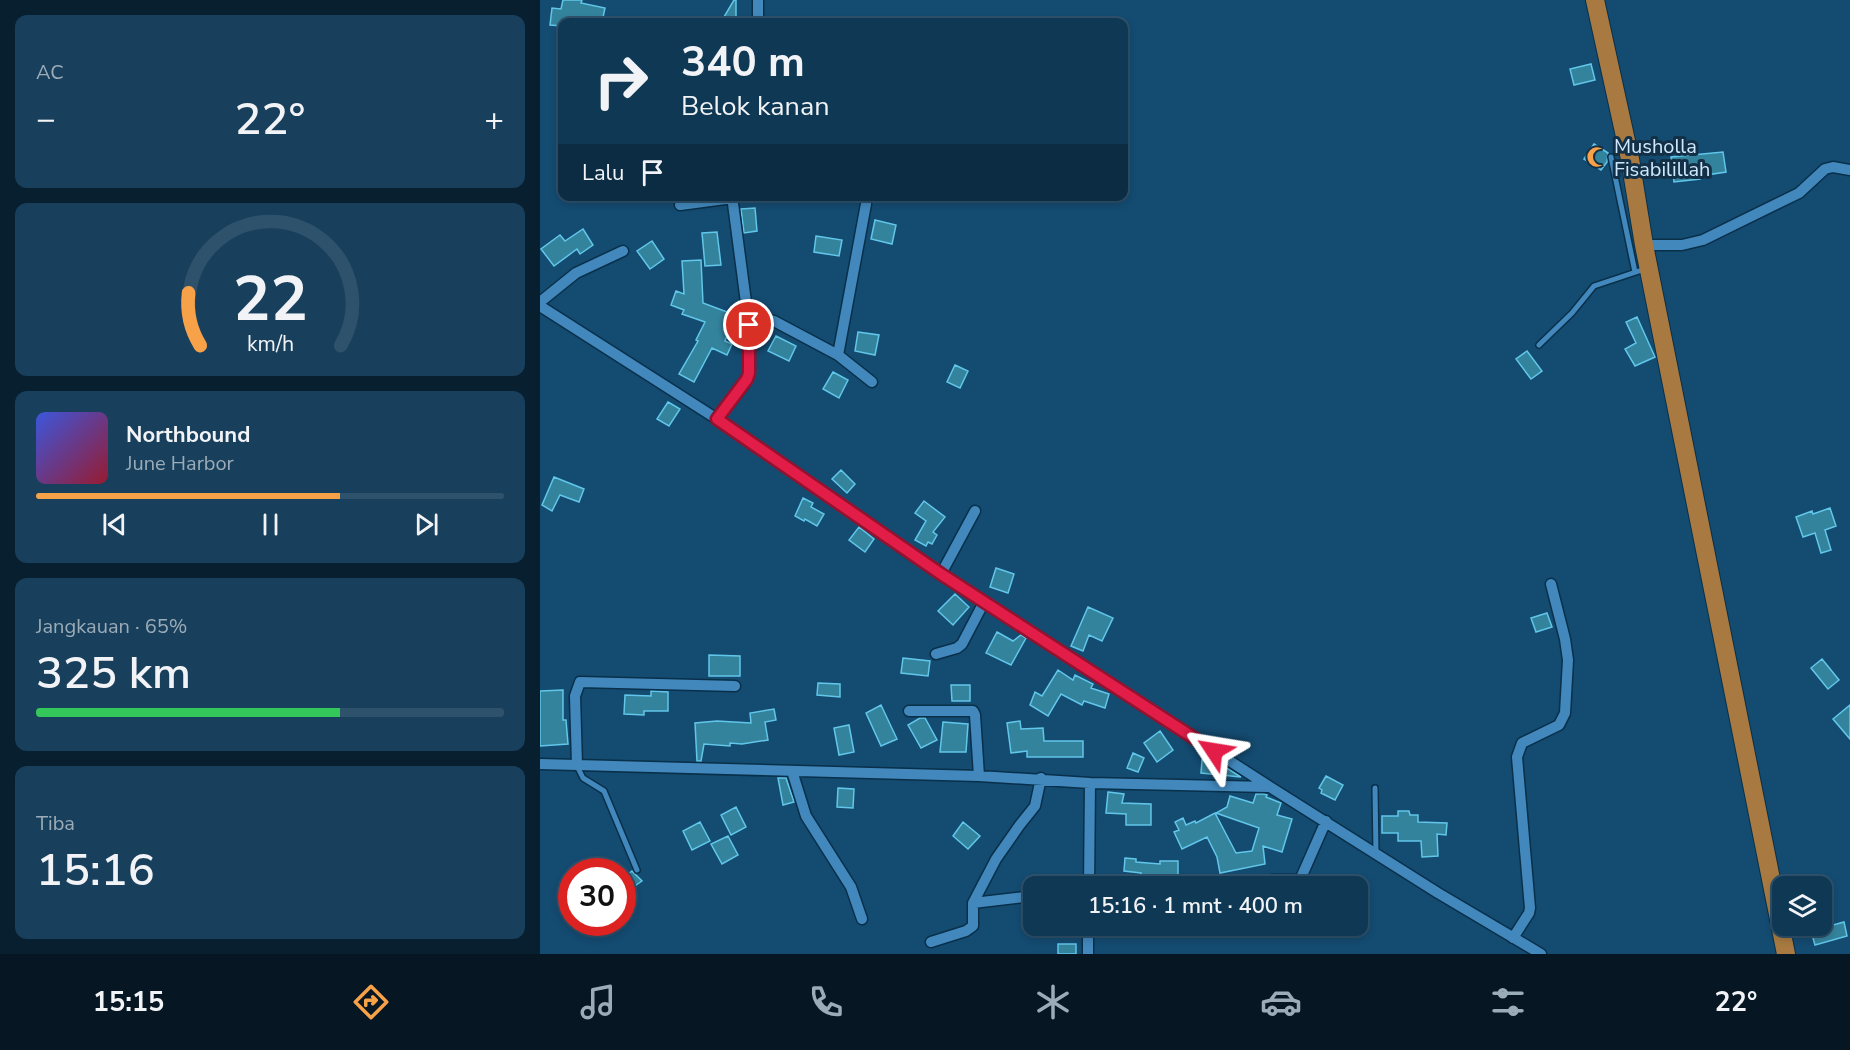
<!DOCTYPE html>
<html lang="id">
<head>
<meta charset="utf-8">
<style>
	:root { --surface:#0f3855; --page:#183f5b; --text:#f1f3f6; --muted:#9bacb9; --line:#2f526c; --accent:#f7a149 }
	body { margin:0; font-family:"Nunito Sans",sans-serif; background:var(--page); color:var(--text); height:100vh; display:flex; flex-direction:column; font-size:22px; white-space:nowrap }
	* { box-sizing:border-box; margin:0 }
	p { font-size:20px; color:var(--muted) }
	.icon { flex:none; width:33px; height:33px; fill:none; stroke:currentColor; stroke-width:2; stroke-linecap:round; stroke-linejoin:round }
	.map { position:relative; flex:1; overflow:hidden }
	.details { display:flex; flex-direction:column; gap:15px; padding:15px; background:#081f2f; width:540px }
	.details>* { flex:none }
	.hud { position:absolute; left:18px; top:18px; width:570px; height:183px; border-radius:12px; box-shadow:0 3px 9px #0003,0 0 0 2px var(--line); background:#0f3855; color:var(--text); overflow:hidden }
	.tools { position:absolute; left:1232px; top:876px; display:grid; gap:12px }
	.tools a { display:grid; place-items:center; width:60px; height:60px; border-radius:12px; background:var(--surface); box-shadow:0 3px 9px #0003,0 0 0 2px var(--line); font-size:30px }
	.speed { position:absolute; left:18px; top:858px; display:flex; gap:12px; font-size:30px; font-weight:700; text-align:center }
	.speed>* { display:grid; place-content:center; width:78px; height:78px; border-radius:50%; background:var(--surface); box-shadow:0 3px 9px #0003,0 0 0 2px var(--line); line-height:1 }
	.speed .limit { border:9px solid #d22; background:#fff; color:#111 }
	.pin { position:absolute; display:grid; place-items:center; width:51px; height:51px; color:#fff; margin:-26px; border:3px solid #fff; border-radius:50%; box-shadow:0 2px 6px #0007 }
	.me { position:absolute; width:66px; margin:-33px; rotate:303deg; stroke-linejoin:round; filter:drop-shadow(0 0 4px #0008) }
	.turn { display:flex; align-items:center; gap:21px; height:126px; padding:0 24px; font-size:27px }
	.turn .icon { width:78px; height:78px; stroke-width:2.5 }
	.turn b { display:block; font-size:42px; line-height:51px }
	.then { display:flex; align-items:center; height:57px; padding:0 24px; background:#0003; gap:12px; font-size:22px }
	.big { font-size:45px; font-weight:600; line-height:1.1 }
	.details .widget { flex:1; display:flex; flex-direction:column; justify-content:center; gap:9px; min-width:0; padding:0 21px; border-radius:12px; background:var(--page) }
	.details .dial { align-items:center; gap:0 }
	.dial svg { height:156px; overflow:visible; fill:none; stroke:var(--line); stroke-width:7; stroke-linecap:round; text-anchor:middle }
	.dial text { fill:var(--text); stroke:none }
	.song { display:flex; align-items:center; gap:18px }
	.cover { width:72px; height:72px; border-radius:9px; background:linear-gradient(135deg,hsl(230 70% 55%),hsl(350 70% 35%)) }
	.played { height:6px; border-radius:3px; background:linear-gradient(90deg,var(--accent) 65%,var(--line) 65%) }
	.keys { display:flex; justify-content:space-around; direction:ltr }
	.heat { display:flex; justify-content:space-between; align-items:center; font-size:33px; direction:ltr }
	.charge { height:9px; border-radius:4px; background:linear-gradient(90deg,#34c759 65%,var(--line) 0) }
	.trip { position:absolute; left:483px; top:876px; width:345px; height:60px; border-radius:12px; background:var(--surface); box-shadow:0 3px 9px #0003,0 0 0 2px var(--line); font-weight:600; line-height:60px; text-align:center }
	.tab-bar { display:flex; height:96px; justify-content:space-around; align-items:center; background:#061622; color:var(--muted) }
	.tab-bar .icon { width:42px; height:42px }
	.tab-bar .selected { color:var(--accent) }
	.tab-bar b { font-size:27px; color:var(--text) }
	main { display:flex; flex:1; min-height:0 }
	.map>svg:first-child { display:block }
</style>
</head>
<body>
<main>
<section class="details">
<div class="widget"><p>AC</p>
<div class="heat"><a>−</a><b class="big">22°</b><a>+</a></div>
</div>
<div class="widget dial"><svg viewBox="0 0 100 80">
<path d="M14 69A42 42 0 1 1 86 69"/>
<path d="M14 69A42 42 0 0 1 8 42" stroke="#f7a149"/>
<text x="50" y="56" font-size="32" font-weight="700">22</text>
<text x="50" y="72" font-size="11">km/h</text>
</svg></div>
<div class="widget">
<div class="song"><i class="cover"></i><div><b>Northbound</b><p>June Harbor</p></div></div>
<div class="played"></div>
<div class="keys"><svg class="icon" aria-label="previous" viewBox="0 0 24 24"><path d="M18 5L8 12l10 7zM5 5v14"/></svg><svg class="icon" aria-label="pause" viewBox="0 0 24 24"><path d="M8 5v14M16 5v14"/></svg><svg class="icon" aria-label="next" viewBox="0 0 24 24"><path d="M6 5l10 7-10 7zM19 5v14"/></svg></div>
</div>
<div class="widget"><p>Jangkauan · 65%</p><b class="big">325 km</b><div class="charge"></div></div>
<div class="widget"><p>Tiba</p><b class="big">15:16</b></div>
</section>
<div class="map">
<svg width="1310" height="954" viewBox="0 0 1310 954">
	<rect width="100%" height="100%" fill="#144b71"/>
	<path fill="#34839d" stroke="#61c6e9" stroke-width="1.5" d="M23,0H42L41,3L65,8L62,22H22V26L10,25L12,8L21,9Z
		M194,0H196V22H181Z
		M1051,64L1055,80L1034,85L1030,69Z
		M1054,144L1068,153L1067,162L1061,170L1044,159Z
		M1183,152L1186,172L1160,176V179L1134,182L1131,157Z
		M215,208L217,231L204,233L201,209Z
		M335,220L356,225L352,244L331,239Z
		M43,229L53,245L40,254L37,249L14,266L1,249L20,235L25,241Z
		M177,232L181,265L165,266L162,233Z
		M276,236L302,240L299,256L274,252Z
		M112,241L124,259L110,269L97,251Z
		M161,260L163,303L195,315L185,341L192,344L187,355L172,348L154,382L139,374L158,341L156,340L165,322L142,314L144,310L131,305L136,291L144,294L142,261Z
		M1097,317L1115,357L1095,366L1085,349L1096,343L1086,322Z
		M318,332L339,335L335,355L315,351Z
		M236,336L256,346L249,361L228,351Z
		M987,351L1002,371L991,379L976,359Z
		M415,365L428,371L420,388L407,382Z
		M293,372L308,380L299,398L283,389Z
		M128,402L140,409L129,426L117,419Z
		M301,470L315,484L307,493L292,479Z
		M14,477L44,489L39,502L20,495L12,511L2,505Z
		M263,498L273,503L271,507L284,514L277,526L265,519L264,521L255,516Z
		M384,501L405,517L393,532L397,535L392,544L388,542L386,546L375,540L386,521L375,513Z
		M1290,508L1296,526L1285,530L1291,550L1281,553L1275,533L1263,537L1256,517L1272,511L1273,514Z
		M319,527L334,539L325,552L309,540Z
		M456,568L474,574L468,593L450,587Z
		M415,594L429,607L413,625L398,611Z
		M548,607L573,618L562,641L549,635L543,651L531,646Z
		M1007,613L1012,627L996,632L991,618Z
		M457,632L473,641L481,635L486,638L471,665L446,653Z
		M169,655L200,656V676H169Z
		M363,658L390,661L388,676L361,673Z
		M1282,659L1299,680L1288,689L1271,668Z
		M518,670L533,680L535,675L553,684L551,688L569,694L565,708L544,701L542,705L521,694L508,716L490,705L495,692L502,696Z
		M278,683L300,684V697L277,695Z
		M411,685H430V701H412Z
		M23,690V720H26L28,744L0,746V691Z
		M111,691L128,692V711H104V715L84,714L85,695L111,696Z
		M341,705L357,739L341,746L326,713Z
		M1310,705V739L1293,719Z
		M234,709L236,720L225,722L228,740L202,744L190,743V746L164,744L161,761H157L155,723L177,721L211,723L210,713Z
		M380,718H385L397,740L381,748L368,725Z
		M480,721L481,729L503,728L504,741H543V757H487V751L471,753L467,723Z
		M403,722L428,724L426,752H400Z
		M309,725L314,752L299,755L294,728Z
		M620,731L633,750L617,762L604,743Z
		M593,753L604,758L598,772L587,768Z
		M662,760L677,762L701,777L661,773Z
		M786,776L803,785L795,800L781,793L782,790L779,788Z
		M238,778H246L254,802L243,805Z
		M298,788L314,789L313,808L297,807Z
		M568,792L584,794L582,803L611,804V825H586V814L566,813Z
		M716,794H724L727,795L726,797L741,803L737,815L752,819L742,852L723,846L725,864L680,873L677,857L667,837L642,849L634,832L639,830L635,822L643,818L646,825L655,821L656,823L675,813L696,853L712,851L719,828L676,813L687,807L690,796L713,803Z
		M196,807L206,827L191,835L181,815Z
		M858,811H869L870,815H878V822L907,823L906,835L897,834L898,856L882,857L881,841H858V833H842V816H858Z
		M160,822L170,841L152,850L143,831Z
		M423,822L440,836L428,849L413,836Z
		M188,836L198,855L182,864L171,844Z
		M585,858L596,859V862L620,864V861H638V881H601V873L584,871Z
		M92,871L102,881L89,890L82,879Z
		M1304,922L1307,936L1275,945L1271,931Z
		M518,944H536V954H518Z"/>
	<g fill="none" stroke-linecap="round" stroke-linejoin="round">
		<g stroke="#09304a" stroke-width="8">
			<path id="service" d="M1071,157L1095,272
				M999,345L1032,313L1054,286L1105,269
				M37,766L43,778L64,791L97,870
				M835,788L836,853"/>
		</g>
		<g stroke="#09304a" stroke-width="13">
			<path id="minor" d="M218,22V0
				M140,205L193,198
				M1104,245H1142L1163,240L1259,193L1285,169L1293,167L1310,170
				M0,302L36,273L83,251
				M0,306L177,419L401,574L730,787L898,893L1001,954
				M209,325L224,319L234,321L298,355L326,204
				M298,355L332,382
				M177,419L204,385L209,373V325L192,196
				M401,574L435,511
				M396,654L417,648L422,644L444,602
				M369,711H433L435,715L439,776
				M0,764L439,776L550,783L728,787
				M37,765L35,696L40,682L195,686
				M252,771L266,816L311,887L322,919
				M549,886L550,783
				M707,886L732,880H760L786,821
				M433,903L493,896
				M973,938L989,913L990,908L977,757L982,743L1019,725L1025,713L1028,660L1025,639L1011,584
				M391,942L426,931L433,926V903L456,859L479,826L495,806L501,778
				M548,954V926"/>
		</g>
		<g stroke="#09304a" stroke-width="20">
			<path id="trunk" d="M1055,0L1090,159L1104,245L1246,954"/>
		</g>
		<use href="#service" stroke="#4288bc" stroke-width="5"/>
		<use href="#minor" stroke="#4288bc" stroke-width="10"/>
		<use href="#trunk" stroke="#a87a42" stroke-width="18"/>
	</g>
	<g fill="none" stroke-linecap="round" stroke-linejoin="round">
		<g stroke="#92132f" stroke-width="15">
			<path id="route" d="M209,325V373L207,379L177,419L401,574L674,751"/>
		</g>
		<use href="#route" stroke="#e11d48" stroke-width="10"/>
	</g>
	<defs>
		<g id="mosque-bare" transform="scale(1.62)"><path d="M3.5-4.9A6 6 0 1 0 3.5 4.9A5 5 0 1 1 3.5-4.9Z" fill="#f7a149" stroke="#133046" stroke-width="2.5" paint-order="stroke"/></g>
	</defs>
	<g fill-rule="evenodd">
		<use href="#mosque-bare" x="1057" y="157"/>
	</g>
	<g text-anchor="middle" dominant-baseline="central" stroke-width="6" stroke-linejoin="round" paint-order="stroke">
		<g font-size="20" fill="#cde8ff" stroke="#133046" text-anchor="start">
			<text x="1074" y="146">Musholla<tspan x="1074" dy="23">Fisabilillah</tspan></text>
		</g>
	</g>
</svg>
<div class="tools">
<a><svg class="icon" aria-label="layers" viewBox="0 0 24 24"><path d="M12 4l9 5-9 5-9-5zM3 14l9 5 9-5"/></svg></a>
</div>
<div class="speed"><div class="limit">30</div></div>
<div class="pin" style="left:209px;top:325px;background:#d93025"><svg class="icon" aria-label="arrive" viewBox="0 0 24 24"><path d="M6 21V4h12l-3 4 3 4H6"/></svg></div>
<svg class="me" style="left:674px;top:751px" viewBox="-20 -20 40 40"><path d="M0-17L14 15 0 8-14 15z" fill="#e11d48" stroke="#fff" stroke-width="4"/></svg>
<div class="trip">15:16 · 1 mnt · 400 m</div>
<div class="hud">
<div class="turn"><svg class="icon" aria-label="right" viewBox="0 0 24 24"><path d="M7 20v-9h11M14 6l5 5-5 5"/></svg><div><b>340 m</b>Belok kanan</div></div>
<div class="then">Lalu<svg class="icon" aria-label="arrive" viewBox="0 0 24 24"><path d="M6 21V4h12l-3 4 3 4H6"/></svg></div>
</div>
</div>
</main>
<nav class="tab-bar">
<b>15:15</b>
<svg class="icon selected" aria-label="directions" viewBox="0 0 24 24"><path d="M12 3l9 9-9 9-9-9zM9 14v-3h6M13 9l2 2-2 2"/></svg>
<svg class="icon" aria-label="music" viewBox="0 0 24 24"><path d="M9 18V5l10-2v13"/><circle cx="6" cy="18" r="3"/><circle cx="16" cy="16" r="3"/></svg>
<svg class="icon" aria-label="phone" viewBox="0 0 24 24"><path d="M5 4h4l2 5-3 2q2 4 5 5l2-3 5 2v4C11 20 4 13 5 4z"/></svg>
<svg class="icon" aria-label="climate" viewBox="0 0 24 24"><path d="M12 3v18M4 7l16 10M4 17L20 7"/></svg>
<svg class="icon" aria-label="car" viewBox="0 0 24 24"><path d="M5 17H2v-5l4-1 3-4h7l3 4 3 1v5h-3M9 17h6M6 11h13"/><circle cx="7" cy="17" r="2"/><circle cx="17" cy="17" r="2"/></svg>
<svg class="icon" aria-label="filters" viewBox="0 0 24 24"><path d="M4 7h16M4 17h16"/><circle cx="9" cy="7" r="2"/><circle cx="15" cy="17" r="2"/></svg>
<b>22°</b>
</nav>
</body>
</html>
